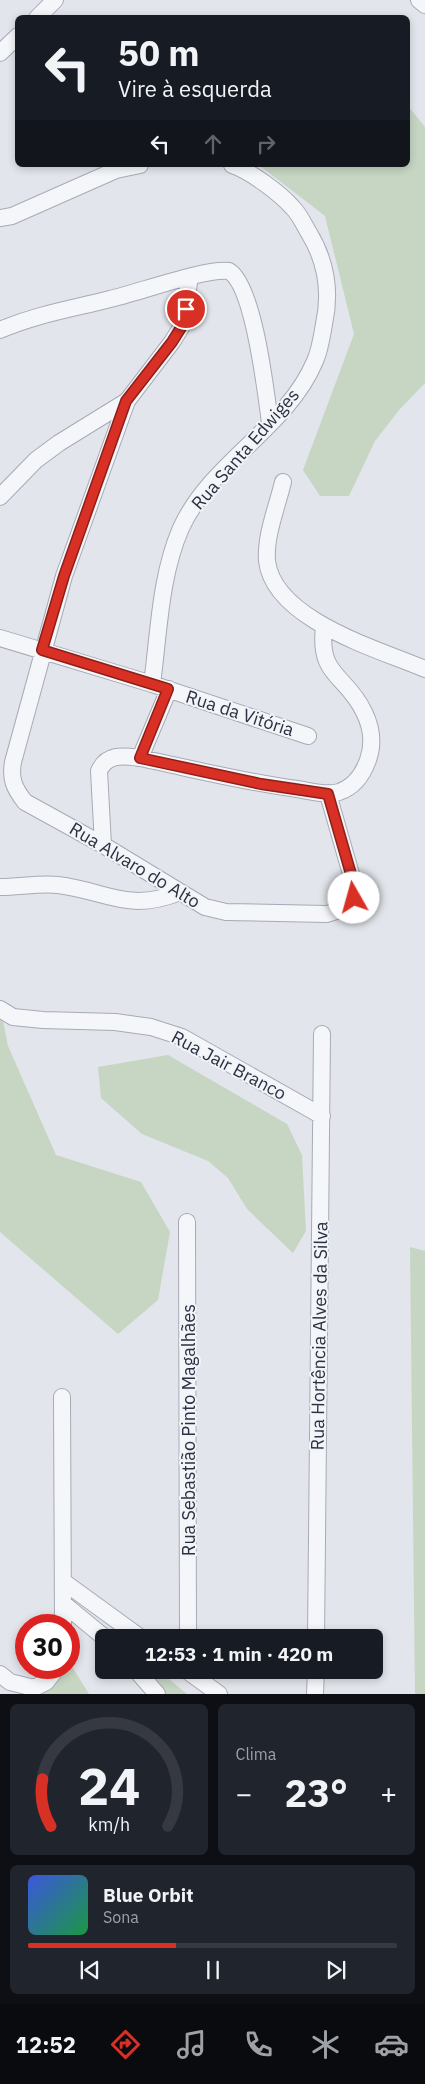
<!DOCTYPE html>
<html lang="pt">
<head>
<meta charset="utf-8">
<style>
	:root { --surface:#171b24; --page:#20242c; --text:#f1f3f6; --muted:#9ea1a6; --line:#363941; --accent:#d93025 }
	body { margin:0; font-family:"IBM Plex Sans",sans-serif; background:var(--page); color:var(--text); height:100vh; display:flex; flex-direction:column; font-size:19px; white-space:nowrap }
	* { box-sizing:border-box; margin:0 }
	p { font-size:16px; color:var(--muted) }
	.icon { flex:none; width:28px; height:28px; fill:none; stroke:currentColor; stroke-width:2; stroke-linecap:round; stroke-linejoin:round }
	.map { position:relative; height:1694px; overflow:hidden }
	.side { display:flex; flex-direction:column; gap:10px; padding:10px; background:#0d0f14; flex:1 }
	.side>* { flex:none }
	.guide { position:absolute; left:15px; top:15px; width:395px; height:152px; border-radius:8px; box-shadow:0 2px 8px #0003; background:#171b24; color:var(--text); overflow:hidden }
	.speed { position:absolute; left:15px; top:1614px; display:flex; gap:10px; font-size:25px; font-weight:700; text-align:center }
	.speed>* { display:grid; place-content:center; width:65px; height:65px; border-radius:50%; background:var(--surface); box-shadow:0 2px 8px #0003; line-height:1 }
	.speed .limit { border:8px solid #d22; background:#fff; color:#111 }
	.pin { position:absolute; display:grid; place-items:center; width:42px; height:42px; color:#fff; margin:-21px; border:2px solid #fff; border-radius:50%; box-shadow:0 1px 5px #0007 }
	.me { position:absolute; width:55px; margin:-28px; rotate:353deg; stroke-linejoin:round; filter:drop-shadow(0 0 4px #0008) }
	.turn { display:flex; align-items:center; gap:18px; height:105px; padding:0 20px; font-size:22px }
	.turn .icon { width:65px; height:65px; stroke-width:2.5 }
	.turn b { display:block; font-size:35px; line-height:42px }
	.lanes { display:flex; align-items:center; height:48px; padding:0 20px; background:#0003; justify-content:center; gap:25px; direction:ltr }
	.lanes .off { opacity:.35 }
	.big { font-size:38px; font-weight:700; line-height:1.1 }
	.side .tile { flex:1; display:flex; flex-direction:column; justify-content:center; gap:8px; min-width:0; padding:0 18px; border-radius:8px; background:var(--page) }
	.side .dial { align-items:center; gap:0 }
	.dial svg { height:130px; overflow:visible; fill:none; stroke:var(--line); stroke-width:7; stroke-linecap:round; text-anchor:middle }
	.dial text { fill:var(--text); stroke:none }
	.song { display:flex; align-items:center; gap:15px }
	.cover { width:60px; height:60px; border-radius:8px; background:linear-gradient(135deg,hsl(230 70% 55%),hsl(140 70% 35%)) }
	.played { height:5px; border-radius:2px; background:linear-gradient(90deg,var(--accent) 40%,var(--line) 40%) }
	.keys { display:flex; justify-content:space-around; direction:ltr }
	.heat { display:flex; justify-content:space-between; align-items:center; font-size:28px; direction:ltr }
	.side .tiles { flex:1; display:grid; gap:10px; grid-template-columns:1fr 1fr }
	.tile:last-child { grid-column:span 2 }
	.trip { position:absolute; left:95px; top:1629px; width:288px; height:50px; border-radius:8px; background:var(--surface); box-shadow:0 2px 8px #0003; font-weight:700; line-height:50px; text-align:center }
	.tab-bar { display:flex; height:80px; justify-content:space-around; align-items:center; background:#090b0e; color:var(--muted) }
	.tab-bar .icon { width:35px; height:35px }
	.tab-bar .on { color:var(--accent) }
	.tab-bar b { font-size:22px; color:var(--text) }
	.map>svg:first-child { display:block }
</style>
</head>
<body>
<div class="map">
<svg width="425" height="1694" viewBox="0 0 425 1694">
	<rect width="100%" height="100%" fill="#e2e5eb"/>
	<path fill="#c6d6c3" d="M408,106L425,127V383L400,409L375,441L349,496H320L303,470L354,334L325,216L259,165H408Z
		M0,1005L8,1046L56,1155L141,1182L170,1232L158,1300L118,1334L0,1232Z
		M168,1055L287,1124L302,1155L306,1231L293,1253L247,1209L228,1178L208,1161L142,1134L101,1098L98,1067Z
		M410,1247L425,1251V1694H415Z
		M71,1665L89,1694H43Z
		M137,1670H158L187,1694H147Z"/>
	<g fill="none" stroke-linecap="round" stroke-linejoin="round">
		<g stroke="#a7abb6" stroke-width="18">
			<path id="minor" d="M419,0L425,5
				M37,18L55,0
				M0,53L18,36
				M0,218L12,216L116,170L140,165
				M0,330C38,314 71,309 110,299C137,293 205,268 229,271C254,286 266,393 270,423
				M127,401L64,576L13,762C10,779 14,788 25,802L103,845L205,907L226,912L327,914L349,907L354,898L355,888L328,794
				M283,482C277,507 265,536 267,561C274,620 378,649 425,669
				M0,497L36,460L59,443L127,401L172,342L182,326L190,277
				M0,638L152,684L308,736
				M152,684C159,632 160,576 181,528C211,462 287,428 315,361C320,350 322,336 324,324C331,292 326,261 309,233C304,225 300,215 293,208C280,193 250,171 232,165
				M140,758C193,769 244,782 297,789C311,791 326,796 339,792C354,787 363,774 368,760C374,743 372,728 364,712C346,674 318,677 324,627
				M103,845L99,771C107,753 124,756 140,758L169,689
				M0,887C19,887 40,883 58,885C107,891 128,913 180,892
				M0,1009L13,1017L43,1020L115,1022L151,1027L182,1037L322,1116
				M187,1222L188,1638
				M62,1397L63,1625
				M64,1582L141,1638
				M65,1605L105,1638
				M316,1638L322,1034
				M136,1670L157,1694
				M186,1670L219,1694
				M0,1674L10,1682L34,1688L46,1682L57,1668
				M315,1694L316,1670"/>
		</g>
		<use href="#minor" stroke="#f5f6f9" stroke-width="16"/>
	</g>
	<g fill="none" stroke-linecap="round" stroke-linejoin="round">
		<g stroke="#8d1f18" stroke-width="12">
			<path id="route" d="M186,309L182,326L172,342L126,401L64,576L42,650L168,689L140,758L261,784L328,794L355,888L354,898"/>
		</g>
		<use href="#route" stroke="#d93025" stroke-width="9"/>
	</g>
	<g text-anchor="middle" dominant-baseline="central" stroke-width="4" stroke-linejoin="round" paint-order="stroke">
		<g font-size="18" fill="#293144" stroke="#f2f4f8">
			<text transform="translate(245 449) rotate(-49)">Rua Santa Edwiges</text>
			<text transform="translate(240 713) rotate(18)">Rua da Vitória</text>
			<text transform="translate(135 865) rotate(31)">Rua Alvaro do Alto</text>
			<text transform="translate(229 1065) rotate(28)">Rua Jair Branco</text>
			<text transform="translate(319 1336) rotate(-89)">Rua Hortência Alves da Silva</text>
			<text transform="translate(188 1430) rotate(-90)">Rua Sebastião Pinto Magalhães</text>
		</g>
	</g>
</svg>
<div class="speed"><div class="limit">30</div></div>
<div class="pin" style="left:186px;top:309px;background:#d93025"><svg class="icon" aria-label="arrive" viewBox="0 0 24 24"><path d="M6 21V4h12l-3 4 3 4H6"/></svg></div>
<svg class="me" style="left:354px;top:898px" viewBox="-20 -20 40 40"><circle r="19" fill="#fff"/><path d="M0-13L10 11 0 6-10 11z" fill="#d93025"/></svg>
<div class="trip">12:53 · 1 min · 420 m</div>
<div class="guide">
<div class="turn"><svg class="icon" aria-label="left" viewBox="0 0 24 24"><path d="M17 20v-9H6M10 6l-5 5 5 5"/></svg><div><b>50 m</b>Vire à esquerda</div></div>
<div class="lanes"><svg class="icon" aria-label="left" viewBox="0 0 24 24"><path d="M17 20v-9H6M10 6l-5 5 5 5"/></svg><svg class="icon off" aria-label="ahead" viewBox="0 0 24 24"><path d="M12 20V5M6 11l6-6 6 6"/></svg><svg class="icon off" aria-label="right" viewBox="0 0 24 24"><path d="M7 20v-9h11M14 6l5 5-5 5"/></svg></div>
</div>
</div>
<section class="side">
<div class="tiles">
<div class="tile dial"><svg viewBox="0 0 100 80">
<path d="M14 69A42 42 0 1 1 86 69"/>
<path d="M14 69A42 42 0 0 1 9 40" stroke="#d93025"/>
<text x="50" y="56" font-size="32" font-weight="700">24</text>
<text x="50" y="72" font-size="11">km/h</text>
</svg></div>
<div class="tile"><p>Clima</p>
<div class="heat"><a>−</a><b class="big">23°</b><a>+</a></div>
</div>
<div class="tile">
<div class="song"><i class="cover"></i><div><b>Blue Orbit</b><p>Sona</p></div></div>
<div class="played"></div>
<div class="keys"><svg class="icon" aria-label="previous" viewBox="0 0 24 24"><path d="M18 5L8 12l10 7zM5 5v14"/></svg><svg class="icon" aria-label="pause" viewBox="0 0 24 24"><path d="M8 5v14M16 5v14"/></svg><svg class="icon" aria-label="next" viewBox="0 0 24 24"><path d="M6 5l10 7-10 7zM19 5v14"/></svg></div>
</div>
</div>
</section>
<nav class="tab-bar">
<b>12:52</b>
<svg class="icon on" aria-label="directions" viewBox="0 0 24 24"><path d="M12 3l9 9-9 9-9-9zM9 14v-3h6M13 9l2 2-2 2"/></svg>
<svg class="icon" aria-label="music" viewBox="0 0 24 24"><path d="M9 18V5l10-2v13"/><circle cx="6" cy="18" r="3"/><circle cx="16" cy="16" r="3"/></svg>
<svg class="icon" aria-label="phone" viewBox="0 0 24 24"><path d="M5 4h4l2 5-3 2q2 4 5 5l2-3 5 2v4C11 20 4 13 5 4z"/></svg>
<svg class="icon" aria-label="climate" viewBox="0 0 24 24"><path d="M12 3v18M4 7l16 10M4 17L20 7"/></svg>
<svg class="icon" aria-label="car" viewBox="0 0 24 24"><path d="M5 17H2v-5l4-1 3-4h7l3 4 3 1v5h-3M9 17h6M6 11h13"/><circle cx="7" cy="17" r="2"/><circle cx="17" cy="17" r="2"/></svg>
</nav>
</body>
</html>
